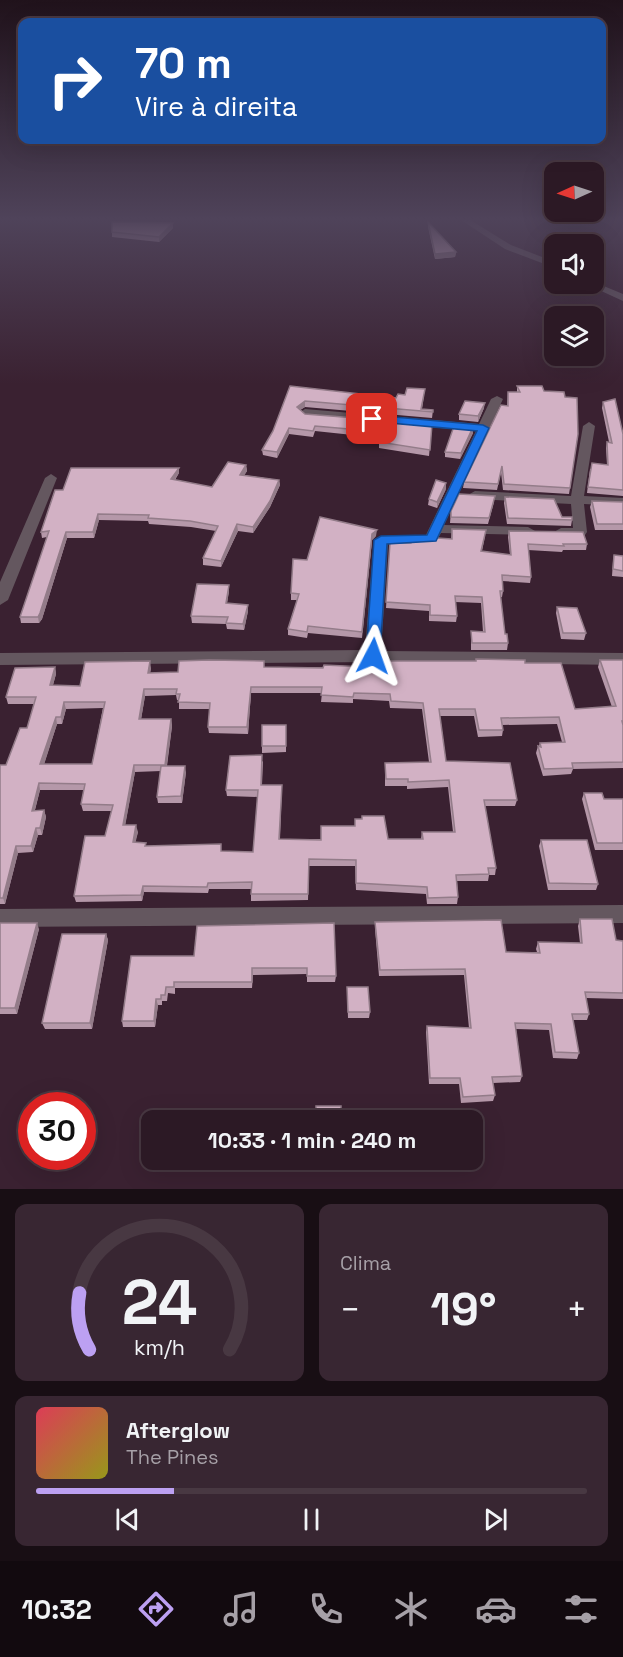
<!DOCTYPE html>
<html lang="pt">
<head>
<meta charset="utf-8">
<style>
	:root { --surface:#2c1925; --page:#382632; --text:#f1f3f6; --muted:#a6a0a7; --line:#483842; --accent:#bca0f2 }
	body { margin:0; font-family:"Space Grotesk",sans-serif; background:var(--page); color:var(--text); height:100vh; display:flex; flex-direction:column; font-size:22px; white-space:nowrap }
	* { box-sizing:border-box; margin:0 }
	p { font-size:20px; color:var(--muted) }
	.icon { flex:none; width:33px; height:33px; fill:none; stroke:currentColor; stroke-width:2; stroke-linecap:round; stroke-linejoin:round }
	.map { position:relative; height:1189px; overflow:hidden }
	.drawer { display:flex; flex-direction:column; gap:15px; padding:15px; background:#180e14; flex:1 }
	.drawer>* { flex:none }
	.banner { position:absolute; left:18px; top:18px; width:588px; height:126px; border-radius:12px; box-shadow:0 6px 24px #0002,0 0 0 2px var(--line); background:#1a4fa0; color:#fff; overflow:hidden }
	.needle { width:39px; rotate:267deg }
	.fabs { position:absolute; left:544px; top:162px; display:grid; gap:12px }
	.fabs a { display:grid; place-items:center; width:60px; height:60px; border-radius:12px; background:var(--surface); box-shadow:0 6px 24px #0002,0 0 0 2px var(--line); font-size:30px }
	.speed { position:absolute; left:18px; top:1092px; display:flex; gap:12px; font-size:30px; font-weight:700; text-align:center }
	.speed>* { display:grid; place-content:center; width:78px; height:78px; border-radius:50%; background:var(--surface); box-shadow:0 6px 24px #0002,0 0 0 2px var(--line); line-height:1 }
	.speed .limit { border:9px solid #d22; background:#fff; color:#111 }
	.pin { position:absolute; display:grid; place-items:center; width:51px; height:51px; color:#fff; margin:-26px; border-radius:12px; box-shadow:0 3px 9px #0006 }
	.me { position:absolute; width:66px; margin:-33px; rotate:4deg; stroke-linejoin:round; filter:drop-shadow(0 0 4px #0008) }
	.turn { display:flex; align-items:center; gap:21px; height:126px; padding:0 18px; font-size:27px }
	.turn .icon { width:78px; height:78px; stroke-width:2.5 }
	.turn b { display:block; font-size:42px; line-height:51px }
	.big { font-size:45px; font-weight:600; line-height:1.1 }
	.drawer .widget { flex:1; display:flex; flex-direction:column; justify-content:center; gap:9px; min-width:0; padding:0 21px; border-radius:12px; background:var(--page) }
	.drawer .dial { align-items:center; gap:0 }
	.dial svg { height:156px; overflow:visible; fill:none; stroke:var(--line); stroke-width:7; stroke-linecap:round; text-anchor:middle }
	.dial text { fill:var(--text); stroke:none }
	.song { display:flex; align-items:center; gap:18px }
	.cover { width:72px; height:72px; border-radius:9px; background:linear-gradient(135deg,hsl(350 70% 55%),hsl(60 70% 35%)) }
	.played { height:6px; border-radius:3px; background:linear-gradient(90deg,var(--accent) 25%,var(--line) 25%) }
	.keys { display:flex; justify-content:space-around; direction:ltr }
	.heat { display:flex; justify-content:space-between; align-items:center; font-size:33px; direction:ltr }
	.drawer .tiles { flex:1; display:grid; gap:15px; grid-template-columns:1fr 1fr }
	.widget:last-child { grid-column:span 2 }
	.trip { position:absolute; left:141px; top:1110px; width:342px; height:60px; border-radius:12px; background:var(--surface); box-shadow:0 6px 24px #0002,0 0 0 2px var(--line); font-weight:600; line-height:60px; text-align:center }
	.dock { display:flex; height:96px; justify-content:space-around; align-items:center; background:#120a0f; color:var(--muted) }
	.dock .icon { width:42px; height:42px }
	.dock .on { color:var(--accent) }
	.dock b { font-size:27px; color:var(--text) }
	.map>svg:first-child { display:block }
</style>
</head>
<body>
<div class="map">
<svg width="623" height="1189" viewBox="0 0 623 1189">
	<rect width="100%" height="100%" fill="#3a2131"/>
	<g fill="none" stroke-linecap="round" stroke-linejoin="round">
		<path fill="#64575f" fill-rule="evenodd" d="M458,218H467L511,245L555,262V268L505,249Z
			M594,282L623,294V301L586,284Z
			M497,396L503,399L444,525L528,527L535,531L528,535L441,533L436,542L431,543L388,544L381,651L623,653V665L373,662L0,665V653L365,650L374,540L381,536L426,535L476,431L305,417L299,413L305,409L479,424L491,399Z
			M589,422L595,426L584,496L623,498V506L584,504L587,532L585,535L561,536L554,532L561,528H573L571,504L475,499L468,495L475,491L571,496L583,426Z
			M51,474L57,478L8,600L0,605V582L45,478Z
			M623,905V923L0,927V909Z"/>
	</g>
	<path fill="#b598a9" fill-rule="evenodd" d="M428,222L456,252L455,257L435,259L428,227Z
		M173,228L159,242L112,237V232Z
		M290,386L396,398L405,395H424L422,409L433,410L432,418L305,407L300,410L305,414L432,424L429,456L379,448V442L381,438L315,431L313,437L289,434L277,458L263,455L262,450L273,431Z
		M517,386L570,488L569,494L503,490L501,472L497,490L463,488L464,482L507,406L508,392H517Z
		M603,402L623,434V496L587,493L590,469L607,465L606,448L607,442H609L602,408Z
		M484,408L478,422L459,420V414Z
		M473,427V433L460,459L445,457V452Z
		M246,465L247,471L244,475L279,480L280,485L270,507L253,533L238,531L221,567L203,565V558L216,531L191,527L149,524L148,521L99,520L94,538H67L42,619L39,623H21L20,617L47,537L42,538L41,532L63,490L179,473L175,480L212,487Z
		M446,489L437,508L428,505L429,499Z
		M505,497L572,520L571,526L507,524L504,503Z
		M592,501L623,502V530H595L590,507Z
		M494,502L488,524L450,523L451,511Z
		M452,529L485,536L482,551L510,555L508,537L509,531L587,544L586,550H563L562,552L528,550L531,577L530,583L502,581L503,591L502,597H500L505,634L508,643L507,650H471V631L483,632L481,603L455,602L457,616L456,622L429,621V611L386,608L390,543H411L428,541L451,539Z
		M376,536L372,540L362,638L308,633L307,638L288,635V629L297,600H291V593L307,560Z
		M614,555L623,556V577L612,576L613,561Z
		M229,591L227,603L248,611L244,630L227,629L226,624L192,623L191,616Z
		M557,607L586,633L584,640L561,639L556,613Z
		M476,659L525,663L575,709L612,707L598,667L600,660H623V768L573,769L571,774L543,776L536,753L538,746H539L540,743L562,742L557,724L502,725L503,730L502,736L478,737L474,716H440L446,761L517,800L515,806H485L496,868L495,875H489L488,881H457L458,897L457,904H427L426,894L356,890L355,866H309L308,900L251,901V889H209L208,893L144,892L142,901L76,902L74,896L105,836L112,811H83L81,804L84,790H40L35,810H44L46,817L42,835H38L33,852L18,853L5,904H0V765H6L27,728L34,704H8L6,697L55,667L56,674L53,685L80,686L151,668L150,673L178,672L265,667L388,668V661H476ZM251,693H322L321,702L353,703V699L389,701L390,708L422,709L429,762L385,763V786H407V789L448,787L453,832H422L421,839H280L282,785H262L263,761L226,790L227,796L258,797L253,852L221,851L146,846L135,842L138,832L125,825L135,772L161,771L157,797L158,803H182L186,772L167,766L172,726L171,719H141L145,696L176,695L177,700H179V709H210L208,727L209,733L248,734ZM103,708L92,764H44L57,724H62L66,709Z
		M286,725V752L262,753V746Z
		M584,793L604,799H623V850H595L582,799Z
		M541,840L598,884L596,890H548L539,846Z
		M580,919L616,940L623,941V999L586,998L589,1014L587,1020H573L579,1053L577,1059L553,1058L549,1030L516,1029L522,1076L520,1082L493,1083L495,1095L493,1101L461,1103L459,1084H429L426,1032L427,1026L469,1028L464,975L379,976L375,929V922L506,952H537L536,949L538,942L580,943L578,926Z
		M0,923L39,929L17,1014H0Z
		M197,926L336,976L335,982H307V974L253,975L252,988H175V994L168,993L167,1001H162V1005H158L155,1027H123L122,1021L194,956Z
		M106,934L108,940L92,1029H45L42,1023Z
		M347,987L370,1012L369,1018H348Z"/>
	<path fill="#937c89" d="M173,223V228L159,242V237Z
		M456,252L455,257L435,259V254Z
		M305,401V407L297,412V407Z
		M485,403L484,408L478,422V416Z
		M473,427V433L460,459L461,453Z
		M289,428V434L277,458V452Z
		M246,465L247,471L241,481L240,475Z
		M179,468V473L171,485V479Z
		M279,480L280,485L270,507L253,533V527Z
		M446,483V489L437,508V502Z
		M98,514L99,520L94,538L93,532Z
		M237,524L238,531L221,567V561Z
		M377,530L376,536L372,540L362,638L372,534Z
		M66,532L67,538L42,619L39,623L38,617Z
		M229,585V591L226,610V603Z
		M248,605V611L244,630L243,624Z
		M150,661L151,668L149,680L148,673Z
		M55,667L56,674L51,692L50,685Z
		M251,687V693L248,734L247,727Z
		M144,689L145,696L140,726L139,719Z
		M64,702L66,709L62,724L61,717Z
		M56,717L57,724L42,771L40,764Z
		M171,719L172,726L166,771L165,765Z
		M134,765L135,772L124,832L123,825Z
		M185,766L186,772L182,803L181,796Z
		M39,783L40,790L33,817L32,811Z
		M44,810L46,817L42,835L40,828Z
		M136,825L138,832L134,849L133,842Z
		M36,828L38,835L33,852L31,846Z
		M16,846L18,853L5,904L3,898Z
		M143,886L144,892L142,901L141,895Z
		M37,923L39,929L17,1014L15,1008Z
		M106,934L108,940L92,1029L90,1023Z
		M156,999L158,1005L155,1027L154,1021Z"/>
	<path fill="#d2b1c4" stroke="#937c89" stroke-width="1.5" fill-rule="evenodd" d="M112,222L173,223L159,237L112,232Z
		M428,222L456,252L435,254Z
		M290,386L396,398L398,394L405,395L407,388L425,389L421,409L433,410V412L305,401L297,407L305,414L432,424L430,450L379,442L383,432L315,426L313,431L289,428L277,452L262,450L273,431Z
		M517,386H542L544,391L564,392L565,397L577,398L578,434L570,488L504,484L502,466L498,484L464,482L501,405L508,406V392H520Z
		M615,399L623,434V490L588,487L592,463L608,465L607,442L612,443L603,402Z
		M465,401L485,403L478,416L459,414Z
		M454,426L473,427L461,453L445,452Z
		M228,462L246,465L240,475L279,480L270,501L253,527L237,524L221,561L203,558L218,526L190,521L148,518L149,515L98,514L93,532H66L40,613L38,617H20L49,531L41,532L55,490H63L71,468H179L171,479L212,487Z
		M436,480L446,483L437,502L429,499Z
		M459,494L495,496L489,518L451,517V511Z
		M505,497L554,499L562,517H572V520L508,518Z
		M592,501L623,502V524H597Z
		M320,517L377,530L372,534L362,632L308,626L307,632L288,629L299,594L291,593L293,559L307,560Z
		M452,529L486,530L481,551L511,555L509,531L583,532L587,544H563L564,546L528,544L531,577L502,575L503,591H500L505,634H507L508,643H472L471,631L485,632L482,597L455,596L457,616L430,615V605L386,602L390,543H411L412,541H428L437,538L452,539Z
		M614,555L623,556V571L613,569Z
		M197,584L229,585L226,603L248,605L243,624L226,623L228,617L191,616Z
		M557,607L577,608L586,633H563Z
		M476,659L525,660V663H561L575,709L616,706L600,660H623V721H622L623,725V762L572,763L573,768L544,769L538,746L541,747L540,743L565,742L559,717L501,718L503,730H479L475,709H439L446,761L510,763L517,800H484L496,868H488L489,874L456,875L458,897L428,898L427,887L356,883V860L309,859L308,894H251L252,882L208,883L207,887L143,886L141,895L74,896L85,836H105L113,805L81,804L85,784L39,783L32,811L44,810L40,828H36L31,846H16L3,898H0V765H6L20,728H27L36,697H6L15,668L55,667L50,685L80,686L85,662L150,661L148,673L178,672L179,661L209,660L264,661V667L323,668L324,665L388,668V661H476ZM251,687H322L321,695L353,697L354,693L390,694L391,701L423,703L431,762L385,763L386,779H408V782L449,780L455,832H422L423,839H388L384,816H362V819H355V826H321V840L279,839L282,785H261L262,755L230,756L226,790H258L253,852L221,851V844L145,846L146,843L133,842L136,825H123L134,765H165L171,719H139L144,689H177L176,694H180L178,702L210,703L208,727H247ZM64,702H105L92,764H40L56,717H61Z
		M262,725H286V746H262Z
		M161,766H185L181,796L157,797Z
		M584,793H602L604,799H623V843H597Z
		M541,840H587L598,884L549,883Z
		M580,919H612L616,940L623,941V993L585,992L589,1014H572L579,1053L555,1052L551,1024L515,1023L522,1076L492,1077L495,1095L463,1097L460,1078H430L427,1026L471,1028L465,969L380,970L375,922L501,920L506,952L540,953L538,942L582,943Z
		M0,923H37L15,1008H0Z
		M334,923L336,976H307V968H252V982H174V987H166L165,995H161V999H156L154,1021H122L131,956H194L197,926Z
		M62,934H106L90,1023H42Z
		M347,987H368L370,1012H348Z
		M316,1106H341V1120H316Z"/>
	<linearGradient id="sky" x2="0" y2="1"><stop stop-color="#20121b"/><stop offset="0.57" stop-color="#4f435a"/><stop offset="1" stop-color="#4f435a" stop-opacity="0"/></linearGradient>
	<rect width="623" height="384" fill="url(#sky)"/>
	<path fill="#1a73e8" stroke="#114b97" stroke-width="1.5" d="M372,415L483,425L489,428L436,541L387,544L380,656L373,661L366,656L374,540L381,536L427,535L477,431L368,421V416Z"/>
</svg>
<div class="fabs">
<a><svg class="needle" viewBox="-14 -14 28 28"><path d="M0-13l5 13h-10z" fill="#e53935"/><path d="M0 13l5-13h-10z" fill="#a6a0a7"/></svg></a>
<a><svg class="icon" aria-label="sound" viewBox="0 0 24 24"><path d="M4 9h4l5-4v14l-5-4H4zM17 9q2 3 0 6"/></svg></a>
<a><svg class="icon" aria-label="layers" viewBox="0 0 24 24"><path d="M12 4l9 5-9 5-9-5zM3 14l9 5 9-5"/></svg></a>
</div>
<div class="speed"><div class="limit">30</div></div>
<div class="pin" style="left:372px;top:419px;background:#d93025"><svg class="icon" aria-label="arrive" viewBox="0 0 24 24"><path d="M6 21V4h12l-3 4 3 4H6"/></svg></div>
<svg class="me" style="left:373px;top:656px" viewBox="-20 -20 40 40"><path d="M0-17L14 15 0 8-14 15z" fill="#1a73e8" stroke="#fff" stroke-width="4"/></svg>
<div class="trip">10:33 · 1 min · 240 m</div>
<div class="banner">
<div class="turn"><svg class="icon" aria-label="right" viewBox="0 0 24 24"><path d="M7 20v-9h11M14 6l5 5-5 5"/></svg><div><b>70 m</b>Vire à direita</div></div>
</div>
</div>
<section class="drawer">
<div class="tiles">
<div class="widget dial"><svg viewBox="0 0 100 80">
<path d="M14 69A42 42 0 1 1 86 69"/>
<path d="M14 69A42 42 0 0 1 9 40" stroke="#bca0f2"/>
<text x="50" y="56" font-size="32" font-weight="700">24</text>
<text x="50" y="72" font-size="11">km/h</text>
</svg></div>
<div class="widget"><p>Clima</p>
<div class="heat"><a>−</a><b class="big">19°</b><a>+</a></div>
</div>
<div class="widget">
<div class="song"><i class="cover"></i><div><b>Afterglow</b><p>The Pines</p></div></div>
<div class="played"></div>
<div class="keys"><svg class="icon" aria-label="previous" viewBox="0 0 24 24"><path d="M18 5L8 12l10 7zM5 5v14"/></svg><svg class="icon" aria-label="pause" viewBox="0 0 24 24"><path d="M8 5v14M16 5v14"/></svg><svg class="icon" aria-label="next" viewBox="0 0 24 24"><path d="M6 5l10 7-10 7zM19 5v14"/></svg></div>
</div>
</div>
</section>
<nav class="dock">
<b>10:32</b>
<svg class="icon on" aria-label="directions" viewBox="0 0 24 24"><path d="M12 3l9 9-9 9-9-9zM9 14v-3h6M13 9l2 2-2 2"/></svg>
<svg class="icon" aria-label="music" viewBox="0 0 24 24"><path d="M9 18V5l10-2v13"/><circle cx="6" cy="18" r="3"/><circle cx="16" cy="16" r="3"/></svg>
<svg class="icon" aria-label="phone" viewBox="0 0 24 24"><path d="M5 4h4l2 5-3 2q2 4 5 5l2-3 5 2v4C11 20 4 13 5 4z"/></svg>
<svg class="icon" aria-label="climate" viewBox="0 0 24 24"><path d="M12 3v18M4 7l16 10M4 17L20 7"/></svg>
<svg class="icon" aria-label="car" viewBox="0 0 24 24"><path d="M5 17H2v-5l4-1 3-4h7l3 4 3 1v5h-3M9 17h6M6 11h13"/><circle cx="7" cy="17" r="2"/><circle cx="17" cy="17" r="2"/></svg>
<svg class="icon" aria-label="filters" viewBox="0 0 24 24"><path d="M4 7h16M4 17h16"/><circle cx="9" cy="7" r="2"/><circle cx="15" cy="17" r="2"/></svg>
</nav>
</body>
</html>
